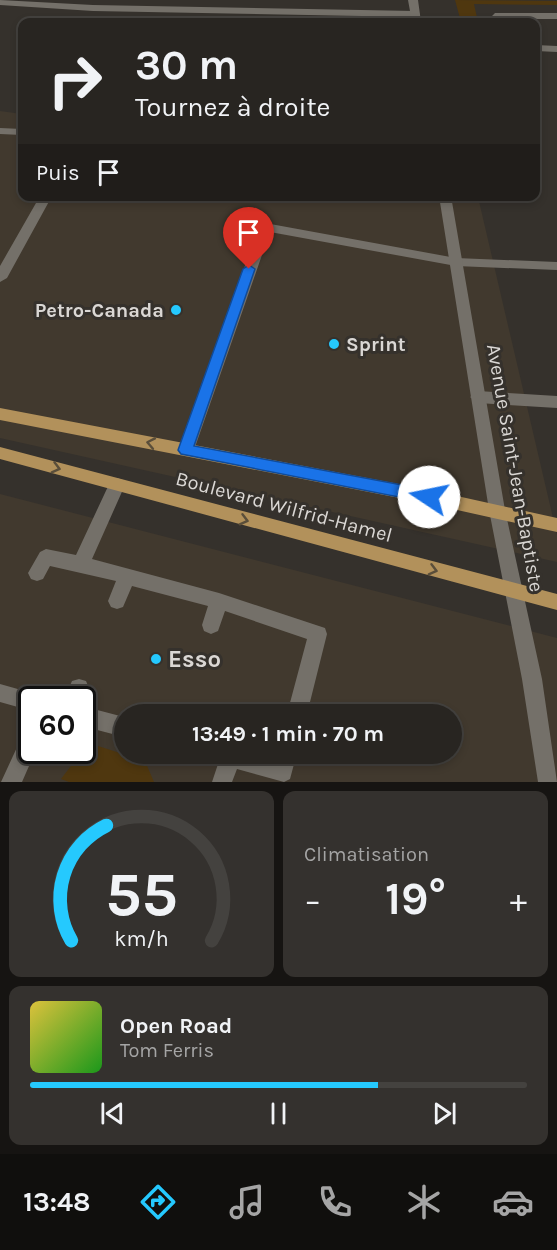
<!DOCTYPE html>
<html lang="fr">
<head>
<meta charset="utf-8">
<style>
	:root { --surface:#282521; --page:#34312e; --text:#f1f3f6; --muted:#a5a5a5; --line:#44423f; --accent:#25c9fe }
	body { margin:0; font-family:Karla,sans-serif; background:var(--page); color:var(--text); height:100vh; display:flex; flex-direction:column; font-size:22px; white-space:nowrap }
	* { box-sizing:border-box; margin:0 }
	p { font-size:20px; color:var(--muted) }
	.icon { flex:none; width:33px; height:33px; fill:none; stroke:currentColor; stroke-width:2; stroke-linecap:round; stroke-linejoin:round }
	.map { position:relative; height:782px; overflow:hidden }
	.drawer { display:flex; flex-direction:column; gap:9px; padding:9px; background:#161412; flex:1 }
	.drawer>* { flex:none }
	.top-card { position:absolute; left:18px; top:18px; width:522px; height:183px; border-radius:12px; box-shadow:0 3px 9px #0003,0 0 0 2px var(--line); background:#282521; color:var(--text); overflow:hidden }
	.speed { position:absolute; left:18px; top:686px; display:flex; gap:12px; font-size:30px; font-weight:700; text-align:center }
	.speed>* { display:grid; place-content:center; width:78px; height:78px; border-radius:50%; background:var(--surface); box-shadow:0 3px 9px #0003,0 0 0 2px var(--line); line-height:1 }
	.speed .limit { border:3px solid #111; border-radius:9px; background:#fff; color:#111 }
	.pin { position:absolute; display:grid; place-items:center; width:51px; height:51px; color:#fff; margin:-62px -26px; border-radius:50% 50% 50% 0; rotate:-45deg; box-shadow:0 0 6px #0007 }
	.pin .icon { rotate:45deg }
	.me { position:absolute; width:66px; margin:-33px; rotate:281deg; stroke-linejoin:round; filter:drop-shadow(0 0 4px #0008) }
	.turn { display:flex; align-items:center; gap:21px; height:126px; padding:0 18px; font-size:27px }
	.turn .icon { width:78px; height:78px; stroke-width:2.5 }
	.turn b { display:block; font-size:42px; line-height:51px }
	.then { display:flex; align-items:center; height:57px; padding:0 18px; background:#0003; gap:12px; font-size:22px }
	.big { font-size:45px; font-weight:700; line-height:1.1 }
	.drawer .card { flex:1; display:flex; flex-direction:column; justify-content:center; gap:9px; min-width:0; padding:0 21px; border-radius:12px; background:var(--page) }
	.drawer .dial { align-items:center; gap:0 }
	.dial svg { height:156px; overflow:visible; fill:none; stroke:var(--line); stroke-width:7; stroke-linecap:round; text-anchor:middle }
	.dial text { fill:var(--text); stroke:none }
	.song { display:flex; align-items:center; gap:18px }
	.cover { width:72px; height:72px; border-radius:9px; background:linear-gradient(135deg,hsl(50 70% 55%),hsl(120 70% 35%)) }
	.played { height:6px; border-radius:3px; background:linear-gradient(90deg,var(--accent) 70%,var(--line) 70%) }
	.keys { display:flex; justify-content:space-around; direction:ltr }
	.heat { display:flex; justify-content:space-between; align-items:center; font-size:33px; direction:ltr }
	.drawer .tiles { flex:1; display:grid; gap:9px; grid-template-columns:1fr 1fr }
	.card:last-child { grid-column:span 2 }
	.trip { position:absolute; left:114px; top:704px; width:348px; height:60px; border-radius:30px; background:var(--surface); box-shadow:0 3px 9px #0003,0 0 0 2px var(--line); font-weight:700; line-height:60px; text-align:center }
	.menu { display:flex; height:96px; justify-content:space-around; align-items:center; background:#100f0d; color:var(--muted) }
	.menu .icon { width:42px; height:42px }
	.menu .active { color:var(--accent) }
	.menu b { font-size:27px; color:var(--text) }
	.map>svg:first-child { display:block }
</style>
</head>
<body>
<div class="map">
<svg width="557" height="782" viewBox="0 0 557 782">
	<rect width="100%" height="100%" fill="#35312c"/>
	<path fill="#41392e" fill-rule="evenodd" d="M0,111L22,114V196L478,197L557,535V562L0,438Z
		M0,494L557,638V782H0ZM32,699H82V750H32ZM124,714H452V753H124Z"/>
	<path fill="#4f370f" d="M455,0L557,1V5L474,4L478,22H461Z
		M98,746L145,761L154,782H69L61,779C72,765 80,751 98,746Z"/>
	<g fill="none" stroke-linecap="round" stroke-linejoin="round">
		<path fill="#747069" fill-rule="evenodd" d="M495,13H557V19H498L495,22H486Z
			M536,45L557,46V52L536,51Z
			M0,128L22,129V135L0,134Z
			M40,196H52L7,278L0,282V266Z
			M423,196H447L452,200L446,204Z
			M265,223L456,258L557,262V270L456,266L270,232L194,450L192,454H180L178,450L259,227Z
			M478,391L557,396V408L478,403L470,397Z
			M117,478L123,480L125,485L92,559L219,593L325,628L327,634L307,714H287L307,639L225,611L218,631L211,634L204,631L202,625L208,606L132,586L123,607L117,609L111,607L108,601L116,581L50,566L43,579L37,581L31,579L28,573L40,552L46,549L76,555L111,480Z
			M79,679L86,681L89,688L82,702V699H64L72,681Z
			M0,684L39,695L41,699H32V711L0,702Z
			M82,706L124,717V737L82,726Z
			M32,727V750H36L22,782H1L25,730Z
			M207,753H253L275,759L277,753H297L290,779L284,782L237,769L232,782H212L218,764L210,760Z"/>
		<path fill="#747069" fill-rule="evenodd" d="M0,0L93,5L415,11L420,14L415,17L93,11L0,5Z
			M497,503L503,505L505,510L542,679L557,782H538L522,679L489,510L491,505Z"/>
		<path fill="#747069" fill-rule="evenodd" d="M408,0H418L421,22H412Z
			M439,196H451L505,510L503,515L497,517L491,515L489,510Z"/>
		<path fill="#b2915b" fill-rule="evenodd" d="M0,408L430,490L557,518V532L430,504L0,420Z
			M0,447L557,594V610L0,459Z"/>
	</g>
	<defs><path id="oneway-chevron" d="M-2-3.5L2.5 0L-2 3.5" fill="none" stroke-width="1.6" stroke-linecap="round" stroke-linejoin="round" transform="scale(1.5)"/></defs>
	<g stroke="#5a4e3a">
		<use href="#oneway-chevron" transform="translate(151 443) rotate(-169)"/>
		<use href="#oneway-chevron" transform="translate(56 468) rotate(15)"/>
		<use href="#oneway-chevron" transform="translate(244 520) rotate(15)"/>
		<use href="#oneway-chevron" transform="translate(433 570) rotate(15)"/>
	</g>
	<path fill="#1a73e8" stroke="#114b97" stroke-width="1.5" d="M249,265L255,269L194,446L429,490L435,492L437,497L435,501L429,503L181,454L178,450L243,269Z"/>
	<g fill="#25c9fe" stroke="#35312c" stroke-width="2">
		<circle cx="176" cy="310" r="6"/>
		<circle cx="334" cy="344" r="6"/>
		<circle cx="156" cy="659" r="6"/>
	</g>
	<g text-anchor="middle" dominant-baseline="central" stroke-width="6" stroke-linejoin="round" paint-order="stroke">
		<g font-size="20" font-weight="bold" fill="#dad7d4" stroke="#35312c" text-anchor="end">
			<text x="164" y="310">Petro-Canada</text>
			<text x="346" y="344" text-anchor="start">Sprint</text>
		</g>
		<g font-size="20" fill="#dad7d4" stroke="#35312c">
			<text transform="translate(515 468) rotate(80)">Avenue Saint-Jean-Baptiste</text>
			<text transform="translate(284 507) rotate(15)">Boulevard Wilfrid-Hamel</text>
		</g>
		<g font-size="24" font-weight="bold" fill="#dad7d4" stroke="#35312c" text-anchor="start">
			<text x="168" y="659">Esso</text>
		</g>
	</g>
</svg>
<div class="speed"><div class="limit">60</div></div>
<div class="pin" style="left:249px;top:269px;background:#d93025"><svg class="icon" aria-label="arrive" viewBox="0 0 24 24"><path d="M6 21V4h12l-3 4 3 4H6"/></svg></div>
<svg class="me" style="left:429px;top:497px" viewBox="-20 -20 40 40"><circle r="19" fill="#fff"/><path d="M0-13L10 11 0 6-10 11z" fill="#1a73e8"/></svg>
<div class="trip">13:49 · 1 min · 70 m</div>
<div class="top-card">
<div class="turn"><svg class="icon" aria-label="right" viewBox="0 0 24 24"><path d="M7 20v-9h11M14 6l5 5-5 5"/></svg><div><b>30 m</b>Tournez à droite</div></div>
<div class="then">Puis<svg class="icon" aria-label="arrive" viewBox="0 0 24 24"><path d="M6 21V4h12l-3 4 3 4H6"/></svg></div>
</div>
</div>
<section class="drawer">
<div class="tiles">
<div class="card dial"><svg viewBox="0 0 100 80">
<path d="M14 69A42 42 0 1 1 86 69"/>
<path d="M14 69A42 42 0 0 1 32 10" stroke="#25c9fe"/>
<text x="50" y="56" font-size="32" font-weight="700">55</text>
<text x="50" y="72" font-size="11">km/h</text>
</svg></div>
<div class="card"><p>Climatisation</p>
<div class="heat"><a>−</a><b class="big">19°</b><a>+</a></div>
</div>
<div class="card">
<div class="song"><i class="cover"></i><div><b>Open Road</b><p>Tom Ferris</p></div></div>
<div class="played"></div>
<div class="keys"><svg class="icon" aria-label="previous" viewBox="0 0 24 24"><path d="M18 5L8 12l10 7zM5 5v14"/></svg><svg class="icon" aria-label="pause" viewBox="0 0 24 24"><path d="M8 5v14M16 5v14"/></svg><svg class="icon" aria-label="next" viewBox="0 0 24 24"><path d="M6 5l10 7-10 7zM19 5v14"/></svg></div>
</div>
</div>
</section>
<nav class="menu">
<b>13:48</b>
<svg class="icon active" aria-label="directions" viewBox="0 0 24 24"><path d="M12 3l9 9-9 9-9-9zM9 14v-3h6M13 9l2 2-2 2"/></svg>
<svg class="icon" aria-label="music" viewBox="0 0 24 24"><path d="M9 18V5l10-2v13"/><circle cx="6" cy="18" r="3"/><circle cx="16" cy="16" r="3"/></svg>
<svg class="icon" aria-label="phone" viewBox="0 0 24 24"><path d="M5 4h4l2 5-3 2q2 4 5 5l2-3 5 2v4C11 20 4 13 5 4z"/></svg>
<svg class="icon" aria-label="climate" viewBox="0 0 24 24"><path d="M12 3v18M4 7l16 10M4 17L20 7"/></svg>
<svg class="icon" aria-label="car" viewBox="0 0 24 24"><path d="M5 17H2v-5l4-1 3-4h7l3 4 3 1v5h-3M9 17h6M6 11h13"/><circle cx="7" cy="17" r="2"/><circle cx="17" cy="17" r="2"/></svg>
</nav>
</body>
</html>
